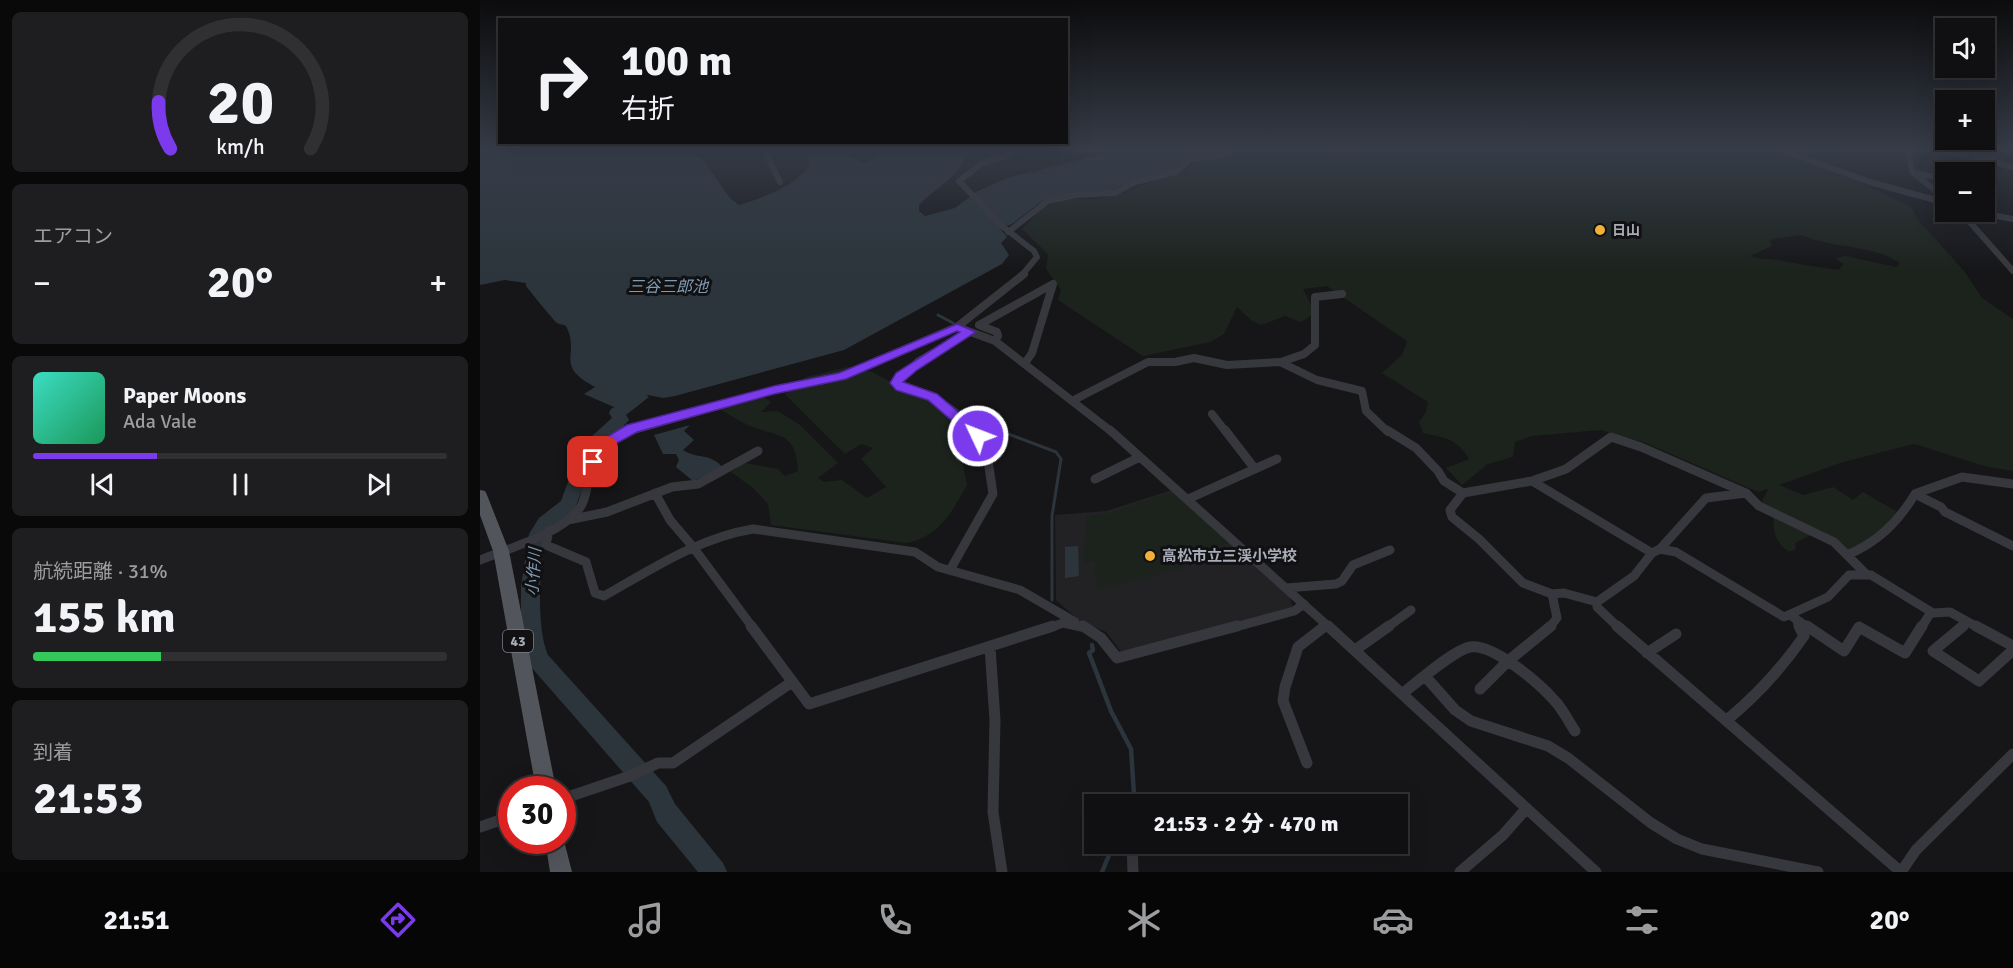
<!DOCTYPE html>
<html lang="ja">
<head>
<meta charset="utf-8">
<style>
	:root { --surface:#101012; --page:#1e1e20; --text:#f1f3f6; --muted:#9c9d9f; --line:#303032; --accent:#7c3aed }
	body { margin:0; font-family:Signika,"Noto Sans JP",sans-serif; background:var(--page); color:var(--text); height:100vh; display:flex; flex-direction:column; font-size:22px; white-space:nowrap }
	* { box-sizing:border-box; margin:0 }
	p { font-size:20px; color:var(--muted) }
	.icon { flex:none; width:33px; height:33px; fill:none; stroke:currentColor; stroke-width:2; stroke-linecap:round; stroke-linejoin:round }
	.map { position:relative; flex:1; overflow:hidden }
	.sheet { display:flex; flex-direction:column; gap:12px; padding:12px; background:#09090a; width:480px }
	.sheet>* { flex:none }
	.banner { position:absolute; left:18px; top:18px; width:570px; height:126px; border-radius:0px; box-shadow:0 6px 24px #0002,0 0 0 2px var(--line); background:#101012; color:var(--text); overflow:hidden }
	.buttons { position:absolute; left:1455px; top:18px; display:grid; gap:12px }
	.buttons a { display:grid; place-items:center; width:60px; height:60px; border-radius:0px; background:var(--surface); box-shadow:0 6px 24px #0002,0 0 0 2px var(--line); font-size:30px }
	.speed { position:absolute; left:18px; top:776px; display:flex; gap:12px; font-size:30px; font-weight:700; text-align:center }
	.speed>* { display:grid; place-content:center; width:78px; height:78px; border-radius:50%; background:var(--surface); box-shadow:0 6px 24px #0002,0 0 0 2px var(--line); line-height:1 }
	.speed .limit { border:9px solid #d22; background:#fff; color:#111 }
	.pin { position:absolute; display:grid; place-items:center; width:51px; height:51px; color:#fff; margin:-26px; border-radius:12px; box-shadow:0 3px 9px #0006 }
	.me { position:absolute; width:66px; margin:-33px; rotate:313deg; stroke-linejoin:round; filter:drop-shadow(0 0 4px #0008) }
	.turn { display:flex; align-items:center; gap:21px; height:126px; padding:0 24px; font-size:27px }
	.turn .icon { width:78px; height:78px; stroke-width:2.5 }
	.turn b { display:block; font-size:42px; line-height:51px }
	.big { font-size:45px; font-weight:800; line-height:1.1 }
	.sheet .widget { flex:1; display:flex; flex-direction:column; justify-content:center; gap:9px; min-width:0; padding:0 21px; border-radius:9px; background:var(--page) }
	.sheet .dial { align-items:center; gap:0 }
	.dial svg { height:156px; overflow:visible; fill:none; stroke:var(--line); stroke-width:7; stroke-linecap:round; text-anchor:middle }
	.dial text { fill:var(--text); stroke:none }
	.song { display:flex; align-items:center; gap:18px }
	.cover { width:72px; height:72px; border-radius:9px; background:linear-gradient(135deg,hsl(170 70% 55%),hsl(150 70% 35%)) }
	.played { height:6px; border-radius:3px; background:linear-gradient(90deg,var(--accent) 30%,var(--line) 30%) }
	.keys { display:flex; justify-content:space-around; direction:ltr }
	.heat { display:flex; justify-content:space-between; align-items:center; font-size:33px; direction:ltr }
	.charge { height:9px; border-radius:4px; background:linear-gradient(90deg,#34c759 31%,var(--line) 0) }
	.trip { position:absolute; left:604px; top:794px; width:324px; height:60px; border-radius:0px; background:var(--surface); box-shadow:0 6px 24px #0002,0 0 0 2px var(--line); font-weight:800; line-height:60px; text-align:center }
	.tab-bar { display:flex; height:96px; justify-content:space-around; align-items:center; background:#060607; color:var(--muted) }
	.tab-bar .icon { width:42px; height:42px }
	.tab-bar .on { color:var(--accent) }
	.tab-bar b { font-size:27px; color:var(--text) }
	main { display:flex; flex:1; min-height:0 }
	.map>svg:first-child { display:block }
</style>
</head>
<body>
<main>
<section class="sheet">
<div class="widget dial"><svg viewBox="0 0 100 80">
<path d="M14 69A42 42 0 1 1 86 69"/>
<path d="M14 69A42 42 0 0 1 8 45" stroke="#7c3aed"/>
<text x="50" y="56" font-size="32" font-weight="700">20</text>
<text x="50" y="72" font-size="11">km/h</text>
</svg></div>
<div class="widget"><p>エアコン</p>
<div class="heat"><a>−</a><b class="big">20°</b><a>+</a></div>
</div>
<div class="widget">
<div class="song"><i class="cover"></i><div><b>Paper Moons</b><p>Ada Vale</p></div></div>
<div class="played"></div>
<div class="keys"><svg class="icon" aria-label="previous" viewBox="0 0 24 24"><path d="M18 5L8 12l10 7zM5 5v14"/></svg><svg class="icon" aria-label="pause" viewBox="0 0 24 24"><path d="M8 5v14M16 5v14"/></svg><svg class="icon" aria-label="next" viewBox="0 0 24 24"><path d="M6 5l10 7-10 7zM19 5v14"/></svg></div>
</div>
<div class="widget"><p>航続距離 · 31%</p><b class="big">155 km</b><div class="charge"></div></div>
<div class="widget"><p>到着</p><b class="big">21:53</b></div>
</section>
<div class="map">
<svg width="1533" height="872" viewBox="0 0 1533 872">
	<rect width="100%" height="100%" fill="#161618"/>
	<path fill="#222225" d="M692,490L810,597L813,609L643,654L626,632L600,621L576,600L575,515L626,511Z"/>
	<path fill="#1c231d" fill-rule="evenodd" d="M761,149H829L852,160L916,149H1340L1363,155L1366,163L1356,165L1369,177L1430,206L1441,223L1484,271L1502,298L1533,319V471L1508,467L1434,444L1363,462L1299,485L1323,495L1353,487L1373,500L1383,492L1419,513C1403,529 1387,545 1365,550L1337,532L1315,543L1316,549L1309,552C1295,543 1292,529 1294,513L1281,504L1288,489L1278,492L1166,443L1121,430L1052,436L1035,442L1033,457L1008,464L982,485L966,468L989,459C976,438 966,438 943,433L939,422L946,412L948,402L902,373L922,355L927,341L847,286L823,289L835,313L821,322L805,316L781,325L772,321L757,307L744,334L730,342L663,356L578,300L581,290L566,269L568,254L542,229L562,209L574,203L589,199H616L640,194L674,180L705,172L712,164L745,157ZM1322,235C1353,249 1391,244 1420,263L1416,267L1366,256L1355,258L1363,264L1359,270C1338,267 1318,264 1298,260C1287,258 1280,260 1270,256L1292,246L1290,241L1297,238Z
		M368,367L392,372L409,381L416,391L449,400L485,432L480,450L487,485C472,512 459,537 426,543L291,525L288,504L273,488L251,472L265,463L298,469L305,476L318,471C316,430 298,438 268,425C259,421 249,414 239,409L282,396L291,402L281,412L298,411L320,425L358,463L338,478L344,482L362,480L387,498L406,487L381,459L393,448L381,444L365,454L305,394L326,377Z
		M692,492L748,543L707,553L708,559L703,568L616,590L615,561L604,563L606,516L627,514Z"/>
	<path fill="#2c353c" d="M0,149H213L216,156L222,159L250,198L259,205C282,198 317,186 329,165L328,149H358L383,163L394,159L402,149H491C476,180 461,183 439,205V211L445,216L475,208L496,192L527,178L624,154L650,149H749C730,158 708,151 694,170L655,179L629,192L568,200L558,204L532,224L520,228L527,237L521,243L529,255L522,264L364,350L195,396L183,398L168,395L143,411L104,394L115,387C73,365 101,355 86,326C83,324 80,325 77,323C75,322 49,290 46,286V283L25,280L0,285Z
		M210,425L204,431L214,440L203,450C216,459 232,453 243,468L213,481L196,467L199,460L196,454H183L174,435Z
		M598,546L599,576L585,578V547Z"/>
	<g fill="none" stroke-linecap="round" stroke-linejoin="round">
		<path stroke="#2c353c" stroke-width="3" d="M458,315L473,323
			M420,382L440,389
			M452,393L491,420L576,452L581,459L572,516V600"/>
		<path stroke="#2c353c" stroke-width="4.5" d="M612,645L613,650L609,653L631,711L651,749L654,794L652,804
			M622,872L634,843"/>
		<path fill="#2c353c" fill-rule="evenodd" d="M161,392L169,397L146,415L149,420L114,457L94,511L67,534C59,561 56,629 68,655L186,786L195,804L243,863L247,872H218L177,822L169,802L52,668L41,635V587L49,534L59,518L81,501L98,455L112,436L132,418L129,413L131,409Z"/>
		<path stroke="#37383d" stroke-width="6" d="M284,149L300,182
			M509,149L519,156
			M1298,149L1390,182L1466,203
			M1428,149L1432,172L1466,199
			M1447,149L1493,156L1533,167
			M1493,156V172
			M1434,173L1466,179
			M1504,195L1510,215
			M1481,212L1533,271
			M1497,212L1533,219
			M528,232L568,201L596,195L635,193L655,182L696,172L709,160L738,156L754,149
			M542,275L557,257L554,251L522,226L479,181L501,164L546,149"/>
		<path stroke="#37383d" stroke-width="8" d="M477,327L515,341L632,432
			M490,332L439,361L416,383L420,387L453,397L493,432
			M515,341L518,336L517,332L499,325L573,284L552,353L545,363
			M801,362L824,354L835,345V297L862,294
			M592,401L668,362H695L714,358L747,365L800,362L837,380L882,391L886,411L908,432
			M732,414L746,432
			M147,432L294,390L362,376L477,327L544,274"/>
		<path stroke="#37383d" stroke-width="9" d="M630,430L850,628
			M745,430L775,469
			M907,430L936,448L958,471L964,481L983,493L1052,481L1172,553L1180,549L1196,552L1304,617L1348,597L1369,575H1391L1453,613L1470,612L1499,628
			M615,479L660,457
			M1052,481L1086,469L1131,437L1161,447L1266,493
			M175,493L190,520L213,547L273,628
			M983,493L970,510L972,517L999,539L1043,583L1072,594L1084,593L1117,602
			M1437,493L1482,477L1533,484
			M708,499L797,459
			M88,520L127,512L192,487L218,484L278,451
			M69,530L66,545L106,562L115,593L124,596C172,569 218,538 273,529L435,552L458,567L540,590L595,622
			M1180,549L1226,498L1266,493L1279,506L1354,542L1387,575
			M1367,555C1398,542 1418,522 1435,494L1461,507L1465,512L1533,546
			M0,560C29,548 79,535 99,509C105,502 106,491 108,483C114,457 126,442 150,430
			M470,570L513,494L505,440L491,430
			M806,588L856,584L862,581L873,565L910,550
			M1310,615L1329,628
			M1316,619L1320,628
			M569,628L583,623L606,628
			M752,628L814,611L824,604
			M843,628L846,625
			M906,628L931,610
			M1069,628L1077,618L1072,594
			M1139,628L1117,607V602L1154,576L1172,553
			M1441,628L1451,612
			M1481,628L1488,622"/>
		<path stroke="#37383d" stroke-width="11" d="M271,626L329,704L573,626
			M603,626L621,638L637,658L757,626
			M848,626L1116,872
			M1137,626L1421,872L1436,850L1533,754
			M1327,626L1364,651L1379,627L1425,653L1442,626
			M1483,626L1453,651L1499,681L1533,650
			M1496,626L1533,646
			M510,647L515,720L513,812L522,872
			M875,650L909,626
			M1167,653L1196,634
			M945,676L975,710L991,721L1068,746L1088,758L1171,823L1197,839L1222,849L1338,872
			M1000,689L1027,662L1071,626
			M922,694C936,683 974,650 990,647C1013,643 1060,684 1074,700C1083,709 1088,721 1095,731
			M1247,720C1277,695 1302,668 1324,636L1319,626
			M827,763L803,701L805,687L818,647L845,626
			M82,799L150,776L178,763H193L312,682
			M0,827L32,816
			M652,843L653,872
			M980,872L1023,835L1046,809"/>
		<path fill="#53555c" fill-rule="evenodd" d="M0,490L5,491L7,495L29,551L76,789H56L13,551L0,515Z
			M82,833L92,872H70L65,840H82Z"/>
	</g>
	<linearGradient id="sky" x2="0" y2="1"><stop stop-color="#0c0c0d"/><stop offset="0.55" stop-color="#363c48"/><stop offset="1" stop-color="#363c48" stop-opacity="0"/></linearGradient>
	<rect width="1533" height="271" fill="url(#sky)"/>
	<path fill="#7c3aed" stroke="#51269a" stroke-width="1.5" d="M477,324L496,332L437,370L423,382L457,394L503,433L505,436L503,439H493L448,400L416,390L410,383L416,373L480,332L477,331L366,379L294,394L157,432L135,444L118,466L113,467L106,462L125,438L147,425L294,386L359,373Z"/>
	<g fill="#f2b134" stroke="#111113" stroke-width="2">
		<circle cx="1120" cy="230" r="6"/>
		<circle cx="670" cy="556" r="6"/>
	</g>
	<g text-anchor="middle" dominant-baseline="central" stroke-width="6" stroke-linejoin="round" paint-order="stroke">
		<g font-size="14" font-weight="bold" fill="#a8adb8" stroke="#111113" text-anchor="start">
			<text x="1132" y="230">日山</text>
		</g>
		<rect fill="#111113" stroke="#7b7e86" stroke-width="1.5" x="23" y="630" width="30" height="22" rx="4.5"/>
		<g font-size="14" font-weight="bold" fill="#a8adb8">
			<text x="38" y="641">43</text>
		</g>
		<g font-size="15" font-weight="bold" fill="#a8adb8" stroke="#111113" text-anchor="start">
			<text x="682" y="556">高松市立三渓小学校</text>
		</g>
		<g font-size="16" font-style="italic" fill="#7f9bb3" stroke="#111113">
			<text x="188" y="287">三谷三郎池</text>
			<text transform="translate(54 572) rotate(-86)">小作川</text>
		</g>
	</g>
</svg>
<div class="buttons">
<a><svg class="icon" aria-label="sound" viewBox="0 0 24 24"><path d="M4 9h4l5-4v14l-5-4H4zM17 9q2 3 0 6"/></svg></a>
<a>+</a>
<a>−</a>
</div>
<div class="speed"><div class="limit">30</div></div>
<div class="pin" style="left:113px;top:462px;background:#d93025"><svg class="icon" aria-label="arrive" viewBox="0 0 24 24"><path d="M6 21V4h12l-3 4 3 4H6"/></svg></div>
<svg class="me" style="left:498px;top:436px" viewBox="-20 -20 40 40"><circle r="17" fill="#7c3aed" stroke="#fff" stroke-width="3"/><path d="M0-11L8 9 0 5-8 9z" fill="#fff"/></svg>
<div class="trip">21:53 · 2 分 · 470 m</div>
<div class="banner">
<div class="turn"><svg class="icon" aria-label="right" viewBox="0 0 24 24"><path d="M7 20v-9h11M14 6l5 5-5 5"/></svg><div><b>100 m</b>右折</div></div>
</div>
</div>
</main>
<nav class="tab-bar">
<b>21:51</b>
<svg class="icon on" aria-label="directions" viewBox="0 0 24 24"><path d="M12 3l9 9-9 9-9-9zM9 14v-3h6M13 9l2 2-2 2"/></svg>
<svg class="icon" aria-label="music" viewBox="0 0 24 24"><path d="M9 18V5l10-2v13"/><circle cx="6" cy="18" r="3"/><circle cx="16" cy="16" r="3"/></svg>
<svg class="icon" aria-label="phone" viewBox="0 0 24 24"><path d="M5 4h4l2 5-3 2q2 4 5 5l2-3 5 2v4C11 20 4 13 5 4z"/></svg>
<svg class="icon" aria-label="climate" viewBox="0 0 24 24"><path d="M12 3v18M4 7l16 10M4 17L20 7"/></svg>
<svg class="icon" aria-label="car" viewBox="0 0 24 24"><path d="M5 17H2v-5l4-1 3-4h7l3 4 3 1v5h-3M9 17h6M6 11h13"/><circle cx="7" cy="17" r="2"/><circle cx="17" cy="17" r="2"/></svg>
<svg class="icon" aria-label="filters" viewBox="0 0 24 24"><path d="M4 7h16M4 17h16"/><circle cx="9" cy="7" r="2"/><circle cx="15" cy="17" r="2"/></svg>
<b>20°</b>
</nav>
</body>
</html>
